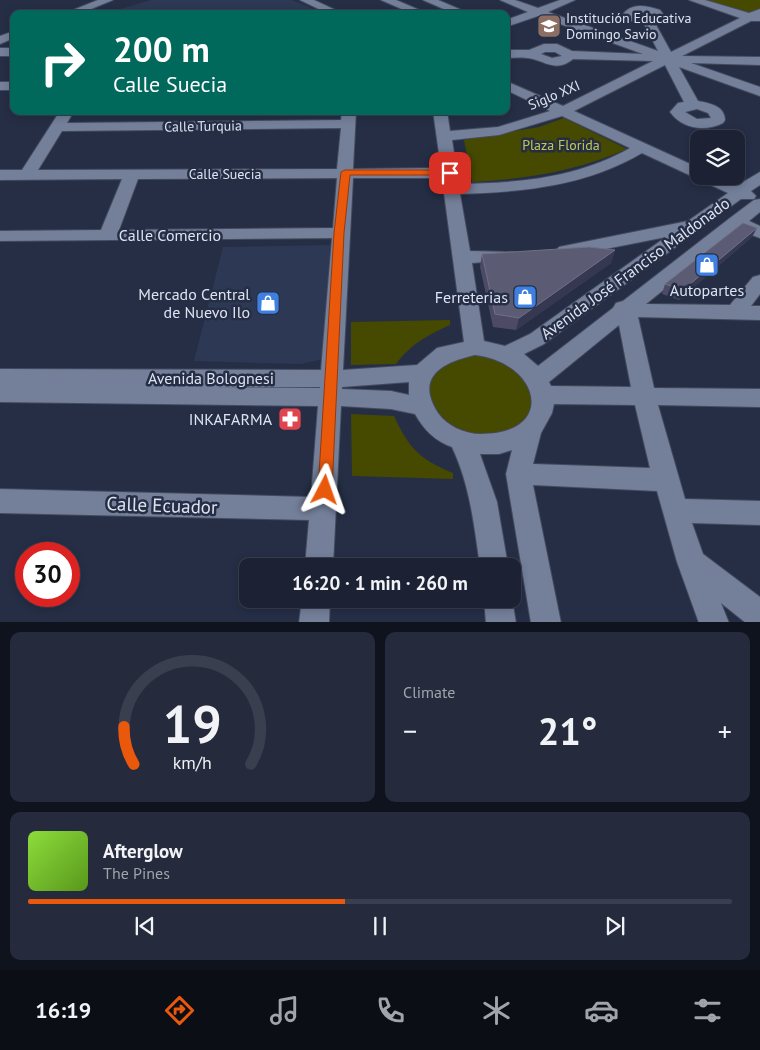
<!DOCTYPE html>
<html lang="en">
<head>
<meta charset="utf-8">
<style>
	:root { --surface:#1c2234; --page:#252a3c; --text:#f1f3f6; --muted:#a0a4ac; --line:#3a3f4f; --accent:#ea580c }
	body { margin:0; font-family:"PT Sans",sans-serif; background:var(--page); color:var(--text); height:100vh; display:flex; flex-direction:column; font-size:19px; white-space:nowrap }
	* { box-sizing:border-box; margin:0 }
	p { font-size:16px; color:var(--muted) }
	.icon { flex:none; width:28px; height:28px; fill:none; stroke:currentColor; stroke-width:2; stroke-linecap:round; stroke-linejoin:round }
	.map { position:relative; height:622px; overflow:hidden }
	.sheet { display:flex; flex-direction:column; gap:10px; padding:10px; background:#0f131d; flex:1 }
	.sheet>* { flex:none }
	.hud { position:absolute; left:10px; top:10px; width:500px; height:105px; border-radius:10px; box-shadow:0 2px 8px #0003,0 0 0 1px var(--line); background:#00695c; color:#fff; overflow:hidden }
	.buttons { position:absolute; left:690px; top:130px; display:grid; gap:10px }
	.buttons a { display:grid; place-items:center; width:55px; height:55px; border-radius:10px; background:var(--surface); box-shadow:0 2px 8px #0003,0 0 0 1px var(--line); font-size:25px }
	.speed { position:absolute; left:15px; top:542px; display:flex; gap:10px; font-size:25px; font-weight:700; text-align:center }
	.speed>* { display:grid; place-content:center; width:65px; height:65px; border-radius:50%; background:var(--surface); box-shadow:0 2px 8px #0003,0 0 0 1px var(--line); line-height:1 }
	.speed .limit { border:8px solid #d22; background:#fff; color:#111 }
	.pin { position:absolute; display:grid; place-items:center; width:42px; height:42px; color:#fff; margin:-21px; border-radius:10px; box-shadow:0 2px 8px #0006 }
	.me { position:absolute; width:55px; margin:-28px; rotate:4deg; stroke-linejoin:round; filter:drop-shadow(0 0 4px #0008) }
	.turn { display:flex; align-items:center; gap:18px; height:105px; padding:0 20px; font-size:22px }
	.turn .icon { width:65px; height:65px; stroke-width:2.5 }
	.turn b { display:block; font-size:35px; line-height:42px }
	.big { font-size:38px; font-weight:700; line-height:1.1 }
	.sheet .widget { flex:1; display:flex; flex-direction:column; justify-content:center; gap:8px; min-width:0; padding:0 18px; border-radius:10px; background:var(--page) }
	.sheet .dial { align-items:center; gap:0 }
	.dial svg { height:130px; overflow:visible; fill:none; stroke:var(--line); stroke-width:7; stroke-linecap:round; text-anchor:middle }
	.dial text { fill:var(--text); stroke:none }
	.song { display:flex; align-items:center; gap:15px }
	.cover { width:60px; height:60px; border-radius:8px; background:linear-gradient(135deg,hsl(90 70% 55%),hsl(90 70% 35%)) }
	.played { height:5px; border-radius:2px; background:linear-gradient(90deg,var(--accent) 45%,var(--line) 45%) }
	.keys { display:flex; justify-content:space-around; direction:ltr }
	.heat { display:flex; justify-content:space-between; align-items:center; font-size:28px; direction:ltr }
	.sheet .tiles { flex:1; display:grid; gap:10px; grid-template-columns:1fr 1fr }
	.widget:last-child { grid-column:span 2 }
	.trip { position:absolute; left:239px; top:558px; width:282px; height:50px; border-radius:10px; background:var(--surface); box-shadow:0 2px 8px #0003,0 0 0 1px var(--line); font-weight:700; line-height:50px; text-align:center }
	.tab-bar { display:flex; height:80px; justify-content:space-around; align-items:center; background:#0b0e15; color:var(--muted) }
	.tab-bar .icon { width:35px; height:35px }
	.tab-bar .selected { color:var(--accent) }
	.tab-bar b { font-size:22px; color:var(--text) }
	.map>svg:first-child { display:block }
</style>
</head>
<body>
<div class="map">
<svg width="760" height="623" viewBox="0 0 760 623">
	<rect width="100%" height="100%" fill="#252e45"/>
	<path fill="#2d3854" d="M151,0H292L326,14H103Z
		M330,245L323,359L301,364L194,361L223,247Z"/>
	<path fill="#464900" d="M700,0H760V9L748,14Z
		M564,118L627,149C577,171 527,179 472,182L464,140L539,127Z
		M450,320V325C428,335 411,344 396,364L351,365V322Z
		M470,354C480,355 492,355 501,359C525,369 547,406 519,425C469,459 397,397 442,364C449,359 462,357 470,354Z
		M351,414L394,416C409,448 419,459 453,473V479L352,476Z"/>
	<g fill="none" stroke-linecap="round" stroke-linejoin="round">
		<g stroke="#444b5e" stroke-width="2">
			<path id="minor" d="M98,0H113L79,14H63Z
				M300,0H314L344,14H329Z
				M381,0H396L429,14H413Z
				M423,0H438L471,14H455Z
				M500,0H515L538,8L560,0H575L548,12L658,51L644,24L631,21L623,14C633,2 647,6 660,10L666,18L655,23L671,52L740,18L689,0H705L749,13L760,9V21H751L682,56L760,57V65L691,63L760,87V96L679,67L698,101C709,103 725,106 725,120L723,123C705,132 682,129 670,112L678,103L684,102L665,65L574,111L699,168V176H718L738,185L760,172V185L751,191L756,196L754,199H741L544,344L524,354L538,366L613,308L616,303L623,301L730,218L754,200L760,199V212L749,221L760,226V238L738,230L646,304L730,305L753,277L760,275V294L751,306H760V320L638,317L654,388L760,389V407L658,405L685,499L760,501V525L692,523L703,554L760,597V623H746L721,603L729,623H699L677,562L657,491L533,485L561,623H531L506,474L512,450L499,454H480L497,502L508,566H480C474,525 470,485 452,447C435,441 424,430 415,414L391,409L341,406L333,566H305L309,520L0,513V489L311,497L318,406L0,402V369L321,370L332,238L0,241V231L101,230L122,179L0,180V170H22L60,111H74L67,123L341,120L342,111H356L353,169L441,168L433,111H447L450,131L498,127L550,111L506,90V81L563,106L653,61L573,59C555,74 543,59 527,58C520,57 513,58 506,58V50H529L544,44H557L572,51L643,54L538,16L506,27V20L528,12ZM645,12L654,17L643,18L635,14ZM545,52H555L562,56L552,58L541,54ZM697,109L708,113L711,118L697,119L685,112ZM562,116L630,148C577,178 519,183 459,184L452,140L499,135ZM341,128L337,169L38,170L62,131ZM642,153L728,193L688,221L559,247L556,251L559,255L565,257L666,237L530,334L505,346L484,341L472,263L515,260L518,256L515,252L470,251L460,194C524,192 586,186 642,153ZM337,178L333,228L119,230L138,179ZM353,178H442L464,342L437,348L417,365L343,370ZM619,325L631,387L551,386L549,382ZM475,355C541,363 557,434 481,434C465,434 447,426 438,413C414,376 444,362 475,355ZM409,382V395L391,391L342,389V387ZM212,387H320V388ZM554,404L635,405L650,468L533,464L541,433L552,413Z
				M14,31V38L0,44V36Z
				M0,48H14V56H0Z
				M0,82H14V90H0Z
				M302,599H330L329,623H299Z
				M484,599H512L516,623H486Z"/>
		</g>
		<use href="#minor" fill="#747f9a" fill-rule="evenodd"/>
	</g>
	<path fill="#4c4a64" d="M752,237L679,300L662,294L665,284Z
		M615,250L611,263L516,330L493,327L480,267L482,254Z"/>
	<path fill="#363851" d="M757,228L752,237L679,300L683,290Z
		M615,250L611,263L516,330L519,318Z"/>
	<path fill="#5b5b73" stroke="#707087" d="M743,223L757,228L683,290L665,284Z
		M589,247L615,250L519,318L495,314L482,254Z"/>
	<path fill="#ea580c" stroke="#983908" d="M450,170L453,171V175H350L344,233L332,490L330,495L325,497L320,495L318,490L334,233L341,172L345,170Z"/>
	<defs>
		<g id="school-square" transform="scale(1.25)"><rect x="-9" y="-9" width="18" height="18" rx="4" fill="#8d6e63" stroke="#252e45"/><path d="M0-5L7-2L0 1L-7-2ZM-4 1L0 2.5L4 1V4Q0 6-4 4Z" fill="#fff"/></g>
		<g id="shop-square" transform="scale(1.25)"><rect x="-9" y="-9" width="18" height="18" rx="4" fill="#3f7fe0" stroke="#252e45"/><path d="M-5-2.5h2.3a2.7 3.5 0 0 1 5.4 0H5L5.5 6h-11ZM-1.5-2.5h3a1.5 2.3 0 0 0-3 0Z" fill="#fff"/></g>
		<g id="pharmacy-square" transform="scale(1.25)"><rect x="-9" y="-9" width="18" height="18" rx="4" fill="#e0444e" stroke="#252e45"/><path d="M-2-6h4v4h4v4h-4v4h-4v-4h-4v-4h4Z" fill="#fff"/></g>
	</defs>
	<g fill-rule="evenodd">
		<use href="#school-square" x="549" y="26"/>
		<use href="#shop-square" x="707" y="265"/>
		<use href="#shop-square" x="525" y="297"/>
		<use href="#shop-square" x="268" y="303"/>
		<use href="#pharmacy-square" x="290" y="419"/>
	</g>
	<g text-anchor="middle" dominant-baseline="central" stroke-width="5" stroke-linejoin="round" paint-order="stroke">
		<g font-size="14" fill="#dce3f2" stroke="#252e45" text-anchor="start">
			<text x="566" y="18">Institución Educativa<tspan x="566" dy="16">Domingo Savio</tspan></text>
		</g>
		<g font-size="14" fill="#dce3f2" stroke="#252e45">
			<text transform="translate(554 95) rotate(-23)">Siglo XXI</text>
			<text transform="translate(203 126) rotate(-1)">Calle Turquia</text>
			<text x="225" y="174">Calle Suecia</text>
		</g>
		<g font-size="14" fill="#c0c852" stroke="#252e45">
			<text x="561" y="145">Plaza Florida</text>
		</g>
		<g font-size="16" fill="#dce3f2" stroke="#252e45">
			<text x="170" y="235">Calle Comercio</text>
			<text transform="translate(635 268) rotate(-36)">Avenida José Franciso Maldonado</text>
			<text x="211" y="378">Avenida Bolognesi</text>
		</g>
		<g font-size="16" fill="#dce3f2" stroke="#252e45" text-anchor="end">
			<text x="707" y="290" text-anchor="middle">Autopartes</text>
			<text x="250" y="294">Mercado Central<tspan x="250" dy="18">de Nuevo Ilo</tspan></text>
			<text x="508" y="297">Ferreterias</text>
			<text x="272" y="419">INKAFARMA</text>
		</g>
		<g font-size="19" fill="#dce3f2" stroke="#252e45">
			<text transform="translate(162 505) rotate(2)">Calle Ecuador</text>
		</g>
	</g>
</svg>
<div class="buttons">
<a><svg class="icon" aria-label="layers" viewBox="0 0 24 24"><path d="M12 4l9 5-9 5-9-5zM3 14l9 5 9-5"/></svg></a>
</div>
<div class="speed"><div class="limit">30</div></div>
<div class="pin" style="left:450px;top:173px;background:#d93025"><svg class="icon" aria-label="arrive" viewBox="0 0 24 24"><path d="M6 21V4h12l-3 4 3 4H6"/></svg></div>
<svg class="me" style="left:325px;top:490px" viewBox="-20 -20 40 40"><path d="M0-17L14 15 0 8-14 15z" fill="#ea580c" stroke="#fff" stroke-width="4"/></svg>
<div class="trip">16:20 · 1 min · 260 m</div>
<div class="hud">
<div class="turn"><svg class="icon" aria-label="right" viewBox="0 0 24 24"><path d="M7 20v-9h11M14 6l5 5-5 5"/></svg><div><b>200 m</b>Calle Suecia</div></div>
</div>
</div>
<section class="sheet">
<div class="tiles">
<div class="widget dial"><svg viewBox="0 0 100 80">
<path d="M14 69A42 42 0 1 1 86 69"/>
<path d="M14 69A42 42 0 0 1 8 46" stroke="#ea580c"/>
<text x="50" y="56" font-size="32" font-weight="700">19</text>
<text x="50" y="72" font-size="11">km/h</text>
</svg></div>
<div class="widget"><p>Climate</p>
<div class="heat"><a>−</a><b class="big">21°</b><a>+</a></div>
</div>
<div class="widget">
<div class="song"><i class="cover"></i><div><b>Afterglow</b><p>The Pines</p></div></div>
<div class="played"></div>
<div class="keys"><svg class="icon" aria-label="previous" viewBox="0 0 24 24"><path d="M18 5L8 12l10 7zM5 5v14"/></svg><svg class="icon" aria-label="pause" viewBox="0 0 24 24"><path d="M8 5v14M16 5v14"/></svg><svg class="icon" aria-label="next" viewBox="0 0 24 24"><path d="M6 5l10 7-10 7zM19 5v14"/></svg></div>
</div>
</div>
</section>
<nav class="tab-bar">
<b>16:19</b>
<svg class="icon selected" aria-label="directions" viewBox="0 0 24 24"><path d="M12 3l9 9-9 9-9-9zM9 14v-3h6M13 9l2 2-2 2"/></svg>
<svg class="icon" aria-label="music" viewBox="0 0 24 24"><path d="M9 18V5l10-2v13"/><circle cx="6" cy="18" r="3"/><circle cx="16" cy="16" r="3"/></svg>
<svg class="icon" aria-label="phone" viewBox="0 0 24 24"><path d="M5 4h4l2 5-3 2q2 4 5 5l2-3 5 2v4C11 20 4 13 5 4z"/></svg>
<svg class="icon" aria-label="climate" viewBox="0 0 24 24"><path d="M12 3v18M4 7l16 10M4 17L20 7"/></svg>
<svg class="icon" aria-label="car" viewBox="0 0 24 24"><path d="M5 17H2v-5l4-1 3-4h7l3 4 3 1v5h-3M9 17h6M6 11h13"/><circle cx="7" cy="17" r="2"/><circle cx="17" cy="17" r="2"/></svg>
<svg class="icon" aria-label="filters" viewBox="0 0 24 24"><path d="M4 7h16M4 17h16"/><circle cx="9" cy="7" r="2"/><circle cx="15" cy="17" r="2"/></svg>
</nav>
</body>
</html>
